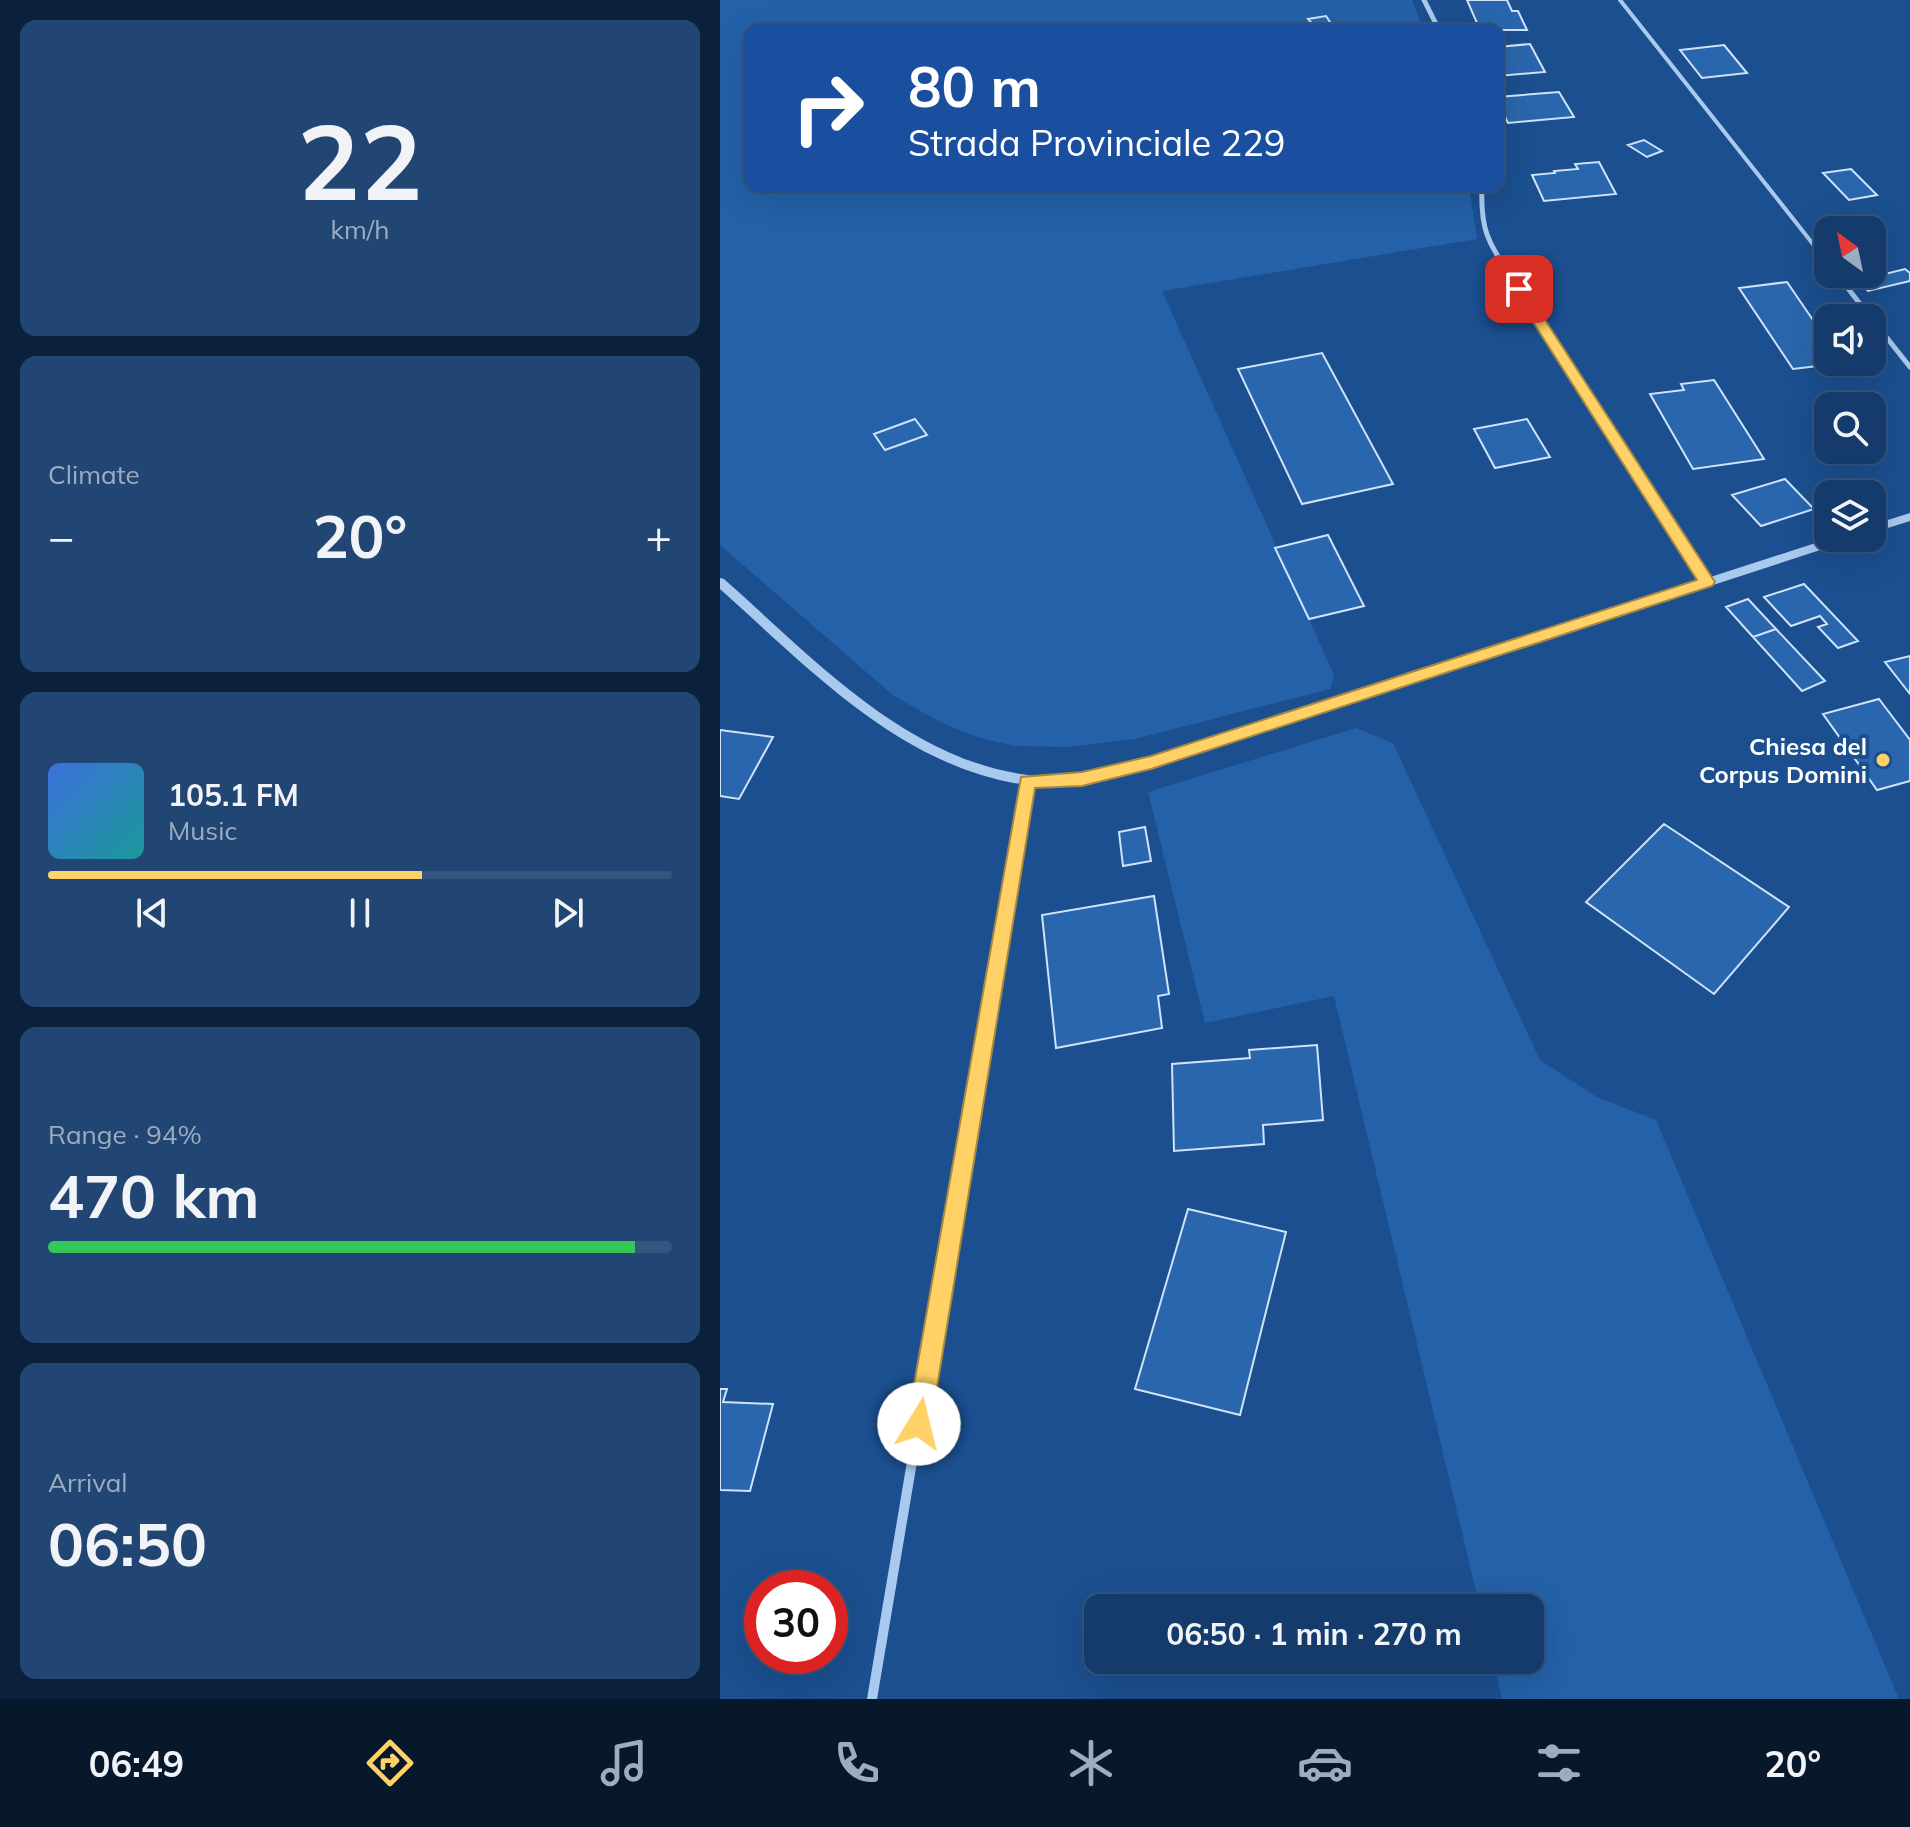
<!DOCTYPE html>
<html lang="en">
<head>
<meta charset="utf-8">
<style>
	:root { --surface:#143b6b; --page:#214673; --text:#f1f3f6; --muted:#9dadc1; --line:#33557e; --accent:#ffd166 }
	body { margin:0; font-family:Mulish,sans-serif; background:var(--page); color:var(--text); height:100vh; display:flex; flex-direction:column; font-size:30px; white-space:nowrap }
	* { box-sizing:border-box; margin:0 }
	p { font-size:26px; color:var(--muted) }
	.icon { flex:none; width:44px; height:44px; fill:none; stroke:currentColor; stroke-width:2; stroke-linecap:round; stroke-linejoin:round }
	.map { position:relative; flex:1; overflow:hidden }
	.details { display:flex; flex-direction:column; gap:20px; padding:20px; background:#0b203b; width:720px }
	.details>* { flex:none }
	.banner { position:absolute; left:24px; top:24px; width:760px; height:168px; border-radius:16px; box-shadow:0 8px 32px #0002,0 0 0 2px var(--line); background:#1a4fa0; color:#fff; overflow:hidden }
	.needle { width:52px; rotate:327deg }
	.fabs { position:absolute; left:1094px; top:216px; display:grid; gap:16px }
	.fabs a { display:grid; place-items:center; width:72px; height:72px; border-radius:16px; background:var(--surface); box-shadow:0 8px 32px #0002,0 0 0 2px var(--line); font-size:40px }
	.speed { position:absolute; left:24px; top:1570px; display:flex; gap:16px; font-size:40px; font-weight:700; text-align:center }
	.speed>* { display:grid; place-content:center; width:104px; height:104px; border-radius:50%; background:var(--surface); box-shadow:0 8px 32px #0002,0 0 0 2px var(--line); line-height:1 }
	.speed .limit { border:12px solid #d22; background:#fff; color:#111 }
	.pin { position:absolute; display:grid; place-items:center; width:68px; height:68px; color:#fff; margin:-34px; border-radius:16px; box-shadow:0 4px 12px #0006 }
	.me { position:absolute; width:88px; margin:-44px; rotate:9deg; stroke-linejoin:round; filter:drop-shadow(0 0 6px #0008) }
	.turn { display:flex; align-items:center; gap:28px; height:168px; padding:0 32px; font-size:36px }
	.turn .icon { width:104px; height:104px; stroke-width:2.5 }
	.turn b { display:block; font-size:56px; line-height:68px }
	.big { font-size:60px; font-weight:700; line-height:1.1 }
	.details .card { flex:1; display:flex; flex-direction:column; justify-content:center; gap:12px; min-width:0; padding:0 28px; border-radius:16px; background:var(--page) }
	.details .dial { align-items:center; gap:0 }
	.dial b { font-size:104px; line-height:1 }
	.song { display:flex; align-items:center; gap:24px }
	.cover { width:96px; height:96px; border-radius:12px; background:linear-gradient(135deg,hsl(220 70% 55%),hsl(180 70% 35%)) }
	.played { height:8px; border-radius:4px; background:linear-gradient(90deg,var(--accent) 60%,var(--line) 60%) }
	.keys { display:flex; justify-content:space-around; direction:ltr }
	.heat { display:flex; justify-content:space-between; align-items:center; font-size:44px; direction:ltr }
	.charge { height:12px; border-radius:6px; background:linear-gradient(90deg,#34c759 94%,var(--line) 0) }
	.trip { position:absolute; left:364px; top:1594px; width:460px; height:80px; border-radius:16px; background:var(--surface); box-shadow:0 8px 32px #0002,0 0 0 2px var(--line); font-weight:700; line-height:80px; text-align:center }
	.tab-bar { display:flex; height:128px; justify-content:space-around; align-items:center; background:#08182b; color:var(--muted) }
	.tab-bar .icon { width:56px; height:56px }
	.tab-bar .selected { color:var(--accent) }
	.tab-bar b { font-size:36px; color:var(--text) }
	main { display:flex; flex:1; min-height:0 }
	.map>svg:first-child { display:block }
</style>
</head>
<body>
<main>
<section class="details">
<div class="card dial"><b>22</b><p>km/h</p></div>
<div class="card"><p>Climate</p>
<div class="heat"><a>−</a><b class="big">20°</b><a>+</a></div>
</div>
<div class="card">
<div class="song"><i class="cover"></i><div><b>105.1 FM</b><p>Music</p></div></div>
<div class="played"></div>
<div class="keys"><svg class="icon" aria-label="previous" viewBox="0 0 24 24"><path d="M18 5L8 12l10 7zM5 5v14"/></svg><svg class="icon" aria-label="pause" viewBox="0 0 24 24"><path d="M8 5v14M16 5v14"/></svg><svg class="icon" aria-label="next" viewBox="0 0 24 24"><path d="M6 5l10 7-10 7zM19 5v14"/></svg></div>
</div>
<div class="card"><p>Range · 94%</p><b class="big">470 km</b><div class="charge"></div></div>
<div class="card"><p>Arrival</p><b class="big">06:50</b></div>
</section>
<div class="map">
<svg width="1190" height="1699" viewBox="0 0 1190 1699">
	<rect width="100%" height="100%" fill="#1b4f8f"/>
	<path fill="#2461a8" d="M0,0H692L704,30H30V186H749L757,239L442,291L614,675L610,689L415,739L349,747L294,746L257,737L220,722L174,696L0,545Z
		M636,728L673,743L820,1060L877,1097L936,1120L1179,1699H782L773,1660H810V1608H760L614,996L485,1023L428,792Z"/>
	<path fill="#2a66ad" stroke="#cfe3fa" stroke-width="2" d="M747,0H787L792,11H798L807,30H760Z
		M606,16L612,25L595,27L588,19Z
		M810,44L825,72L778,76V47Z
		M1004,45L1027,73L982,78L960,50Z
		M839,92L854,117L788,123L778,103V97Z
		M924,140L942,151L927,157L908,145Z
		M879,162L896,194L824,201L812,175L835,173L834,171L858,169L855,164Z
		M1131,169L1157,195L1129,200L1103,173Z
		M1185,269L1190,273V281L1148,291L1134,274H1145L1149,278Z
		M1067,282L1108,342V362L1123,363L1073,369L1019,288Z
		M602,353L673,484L582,504L518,369Z
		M994,380L1044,459L973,469L930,394L964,390L961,384Z
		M195,419L207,435L165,450L154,434Z
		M807,419L830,457L775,468L754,429Z
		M1065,479L1094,509L1041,526L1012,495Z
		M608,535L644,606L589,619L555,548Z
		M1084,584L1138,641L1118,648L1098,627L1107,624L1100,616L1071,626L1044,597Z
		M1028,599L1056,629L1033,637L1006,607Z
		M1056,629L1105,681L1082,691L1033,637Z
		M1190,656V694L1165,662Z
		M1159,699L1190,740V781L1157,790L1103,714Z
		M0,730L53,737L19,799L0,796Z
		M944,824L1069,907L994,994L866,902Z
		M425,827L431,861L403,866L399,832Z
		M434,896L449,994L438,996L442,1028L336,1048L322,915Z
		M597,1045L603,1120L543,1125L544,1144L454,1151L452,1064L530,1058L529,1050Z
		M468,1209L566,1232L520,1415L415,1389Z
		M0,1389H7L3,1402L53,1404L30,1491L0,1490Z"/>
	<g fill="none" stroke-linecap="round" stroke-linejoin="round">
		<path stroke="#a9c9ee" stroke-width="4" d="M900,0L1108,263
			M1117,274L1125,284"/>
		<path stroke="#a9c9ee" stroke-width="5" d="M1123,282L1151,318
			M1152,319L1190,367"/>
		<path stroke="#a9c9ee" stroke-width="5" d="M704,0L719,30
			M762,186C760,235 770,244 796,284"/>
		<path stroke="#a9c9ee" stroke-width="6" d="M794,282L987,582"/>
		<path stroke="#a9c9ee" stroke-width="8" d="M252,1108L307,781"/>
		<path stroke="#a9c9ee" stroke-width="10" d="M152,1699L252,1106"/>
		<path fill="#a9c9ee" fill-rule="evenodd" d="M1190,513V521L1152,533V525Z
			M1111,538H1130L1128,541L431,768C398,777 363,789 329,787C193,780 95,674 0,589V578L4,579C98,662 196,771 330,777C364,778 399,767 431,758Z"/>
	</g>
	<path fill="#ffd166" stroke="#a68842" stroke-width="2" d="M799,286L805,289L995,582L992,586L431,769L362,786L315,788L211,1424L207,1432L199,1436L190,1432L187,1424L301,777L362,772L431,756L977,580L792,289Z"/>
	<circle fill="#ffd166" stroke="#1b4f8f" stroke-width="3" cx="1163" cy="760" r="8"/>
	<g text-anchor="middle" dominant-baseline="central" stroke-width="8" stroke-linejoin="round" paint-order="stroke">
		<g font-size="24" font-weight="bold" fill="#fff" stroke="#1b4f8f" text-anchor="end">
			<text x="1147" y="746">Chiesa del<tspan x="1147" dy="28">Corpus Domini</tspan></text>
		</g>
	</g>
</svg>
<div class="fabs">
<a><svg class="needle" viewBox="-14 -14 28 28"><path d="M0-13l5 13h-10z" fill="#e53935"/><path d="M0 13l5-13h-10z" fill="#9dadc1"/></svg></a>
<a><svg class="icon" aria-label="sound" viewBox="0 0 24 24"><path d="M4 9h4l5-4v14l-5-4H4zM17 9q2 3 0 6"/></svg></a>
<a><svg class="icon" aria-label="search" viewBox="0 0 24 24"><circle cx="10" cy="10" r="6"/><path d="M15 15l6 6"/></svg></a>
<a><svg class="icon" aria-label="layers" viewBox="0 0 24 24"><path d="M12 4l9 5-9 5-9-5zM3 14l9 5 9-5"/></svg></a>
</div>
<div class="speed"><div class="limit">30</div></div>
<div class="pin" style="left:799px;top:289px;background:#d93025"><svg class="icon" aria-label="arrive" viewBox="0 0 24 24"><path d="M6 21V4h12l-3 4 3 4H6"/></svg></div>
<svg class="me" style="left:199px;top:1424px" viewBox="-20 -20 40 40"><circle r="19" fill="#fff"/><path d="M0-13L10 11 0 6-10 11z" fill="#ffd166"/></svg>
<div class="trip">06:50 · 1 min · 270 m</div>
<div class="banner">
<div class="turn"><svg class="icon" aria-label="right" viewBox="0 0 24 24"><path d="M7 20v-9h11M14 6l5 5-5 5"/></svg><div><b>80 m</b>Strada Provinciale 229</div></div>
</div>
</div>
</main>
<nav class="tab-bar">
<b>06:49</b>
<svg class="icon selected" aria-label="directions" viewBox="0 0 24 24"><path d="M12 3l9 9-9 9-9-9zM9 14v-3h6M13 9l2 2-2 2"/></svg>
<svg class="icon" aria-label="music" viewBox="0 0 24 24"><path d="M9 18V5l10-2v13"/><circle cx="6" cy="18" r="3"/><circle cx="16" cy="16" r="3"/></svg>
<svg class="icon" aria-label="phone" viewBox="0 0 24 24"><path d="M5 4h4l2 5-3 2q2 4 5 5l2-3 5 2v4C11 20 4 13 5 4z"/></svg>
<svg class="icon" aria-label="climate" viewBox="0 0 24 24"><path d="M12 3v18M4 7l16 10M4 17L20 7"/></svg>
<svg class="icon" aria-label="car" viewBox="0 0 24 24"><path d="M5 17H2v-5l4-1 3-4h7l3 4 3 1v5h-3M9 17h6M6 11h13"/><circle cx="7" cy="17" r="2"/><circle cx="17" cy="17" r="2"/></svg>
<svg class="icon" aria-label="filters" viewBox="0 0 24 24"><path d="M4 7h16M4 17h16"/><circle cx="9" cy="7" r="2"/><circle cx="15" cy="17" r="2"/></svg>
<b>20°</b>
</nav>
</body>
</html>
